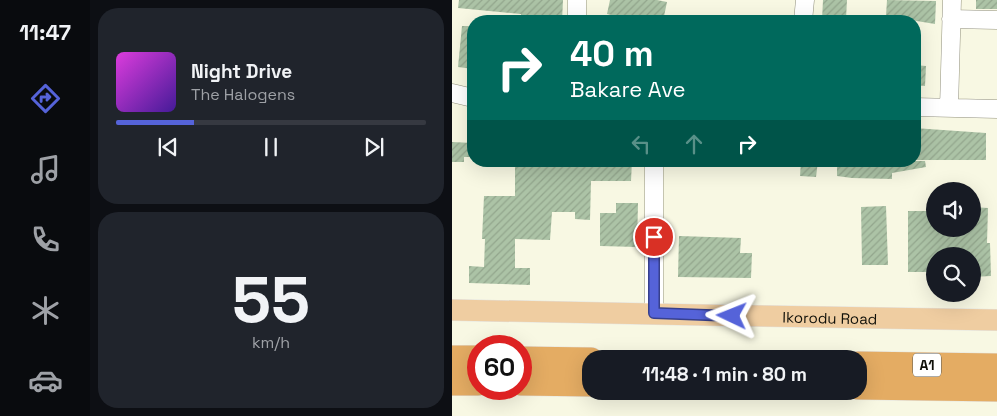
<!DOCTYPE html>
<html lang="en">
<head>
<meta charset="utf-8">
<style>
	:root { --surface:#171b24; --page:#20242c; --text:#f1f3f6; --muted:#9ea1a6; --line:#363941; --accent:#5563d9 }
	body { margin:0; font-family:"Space Grotesk",sans-serif; background:var(--page); color:var(--text); height:100vh; display:flex; flex-direction:column; font-size:19px; white-space:nowrap }
	* { box-sizing:border-box; margin:0 }
	p { font-size:16px; color:var(--muted) }
	.icon { flex:none; width:28px; height:28px; fill:none; stroke:currentColor; stroke-width:2; stroke-linecap:round; stroke-linejoin:round }
	.map { position:relative; flex:1; overflow:hidden }
	.drawer { display:flex; flex-direction:column; gap:8px; padding:8px; background:#0d0f14; width:362px }
	.drawer>* { flex:none }
	.hud { position:absolute; left:15px; top:15px; width:454px; height:152px; border-radius:20px; box-shadow:0 5px 20px #0002; background:#00695c; color:#fff; overflow:hidden }
	.controls { position:absolute; left:474px; top:182px; display:grid; gap:10px }
	.controls a { display:grid; place-items:center; width:55px; height:55px; border-radius:50%; background:var(--surface); box-shadow:0 5px 20px #0002; font-size:25px }
	.speed { position:absolute; left:15px; top:335px; display:flex; gap:10px; font-size:25px; font-weight:700; text-align:center }
	.speed>* { display:grid; place-content:center; width:65px; height:65px; border-radius:50%; background:var(--surface); box-shadow:0 5px 20px #0002; line-height:1 }
	.speed .limit { border:8px solid #d22; background:#fff; color:#111 }
	.pin { position:absolute; display:grid; place-items:center; width:42px; height:42px; color:#fff; margin:-21px; border:2px solid #fff; border-radius:50%; box-shadow:0 1px 5px #0007 }
	.me { position:absolute; width:55px; margin:-28px; rotate:272deg; stroke-linejoin:round; filter:drop-shadow(0 0 4px #0008) }
	.turn { display:flex; align-items:center; gap:18px; height:105px; padding:0 20px; font-size:22px }
	.turn .icon { width:65px; height:65px; stroke-width:2.5 }
	.turn b { display:block; font-size:35px; line-height:42px }
	.lanes { display:flex; align-items:center; height:48px; padding:0 20px; background:#0003; justify-content:center; gap:25px; direction:ltr }
	.lanes .off { opacity:.35 }
	.drawer .tile { flex:1; display:flex; flex-direction:column; justify-content:center; gap:8px; min-width:0; padding:0 18px; border-radius:20px; background:var(--page) }
	.drawer .dial { align-items:center; gap:0 }
	.dial b { font-size:65px; line-height:1 }
	.song { display:flex; align-items:center; gap:15px }
	.cover { width:60px; height:60px; border-radius:8px; background:linear-gradient(135deg,hsl(300 70% 55%),hsl(260 70% 35%)) }
	.played { height:5px; border-radius:2px; background:linear-gradient(90deg,var(--accent) 25%,var(--line) 25%) }
	.keys { display:flex; justify-content:space-around; direction:ltr }
	.trip { position:absolute; left:130px; top:350px; width:285px; height:50px; border-radius:20px; background:var(--surface); box-shadow:0 5px 20px #0002; font-weight:800; line-height:50px; text-align:center }
	main { display:flex; flex:1; min-height:0 }
	.tab-bar { display:flex; flex-direction:column; width:90px; justify-content:space-around; align-items:center; background:#090b0e; color:var(--muted) }
	.tab-bar .icon { width:35px; height:35px }
	.tab-bar .current { color:var(--accent) }
	.tab-bar b { font-size:22px; color:var(--text) }
	.map>svg:first-child { display:block }
</style>
</head>
<body>
<main>
<nav class="tab-bar">
<b>11:47</b>
<svg class="icon current" aria-label="directions" viewBox="0 0 24 24"><path d="M12 3l9 9-9 9-9-9zM9 14v-3h6M13 9l2 2-2 2"/></svg>
<svg class="icon" aria-label="music" viewBox="0 0 24 24"><path d="M9 18V5l10-2v13"/><circle cx="6" cy="18" r="3"/><circle cx="16" cy="16" r="3"/></svg>
<svg class="icon" aria-label="phone" viewBox="0 0 24 24"><path d="M5 4h4l2 5-3 2q2 4 5 5l2-3 5 2v4C11 20 4 13 5 4z"/></svg>
<svg class="icon" aria-label="climate" viewBox="0 0 24 24"><path d="M12 3v18M4 7l16 10M4 17L20 7"/></svg>
<svg class="icon" aria-label="car" viewBox="0 0 24 24"><path d="M5 17H2v-5l4-1 3-4h7l3 4 3 1v5h-3M9 17h6M6 11h13"/><circle cx="7" cy="17" r="2"/><circle cx="17" cy="17" r="2"/></svg>
</nav>
<section class="drawer">
<div class="tile">
<div class="song"><i class="cover"></i><div><b>Night Drive</b><p>The Halogens</p></div></div>
<div class="played"></div>
<div class="keys"><svg class="icon" aria-label="previous" viewBox="0 0 24 24"><path d="M18 5L8 12l10 7zM5 5v14"/></svg><svg class="icon" aria-label="pause" viewBox="0 0 24 24"><path d="M8 5v14M16 5v14"/></svg><svg class="icon" aria-label="next" viewBox="0 0 24 24"><path d="M6 5l10 7-10 7zM19 5v14"/></svg></div>
</div>
<div class="tile dial"><b>55</b><p>km/h</p></div>
</section>
<div class="map">
<svg width="545" height="416" viewBox="0 0 545 416">
	<defs>
		<pattern id="building-hatch" width="6" height="6" patternUnits="userSpaceOnUse" patternTransform="scale(1.25)"><rect width="6" height="6" fill="#acc3a6"/><path d="M-1 1l2-2M0 6l6-6M5 7l2-2" fill="none" stroke="#93a68d"/></pattern>
	</defs>
	<rect width="100%" height="100%" fill="#f8f8e3"/>
	<path fill="url(#building-hatch)" d="M7,0H111L110,21H69V14L6,8Z
		M158,0H205L215,2L211,21H186L155,14Z
		M371,0H395L394,19L370,20Z
		M435,0L484,1L483,24L434,16Z
		M524,0H545V9H524Z
		M10,26H21V69L6,67Z
		M462,65L474,66L473,86L462,85Z
		M462,128L534,133V160H462Z
		M0,142L21,143V157H12V162H0Z
		M63,161H180L179,181H139L138,220L123,219V212H100L98,240L63,239V268H78V285L17,283V266L32,267L33,239H30L32,196H63Z
		M349,161H366L364,177L348,176Z
		M385,161H473L474,167L440,173V179L400,178L385,176Z
		M164,203H186L185,247L148,246V213H164Z
		M434,206L436,265H410L409,207Z
		M520,207L536,208L535,243H538L539,276L520,277V256H482V272H456V211H482V229H520Z
		M227,236L289,238L288,253H300L299,278L226,277Z"/>
	<g fill="none" stroke-linecap="round" stroke-linejoin="round">
		<g stroke="#92917e" stroke-width="19">
			<path id="minor" d="M499,19L545,20
				M125,21V0
				M351,21L353,0
				M0,93L21,98
				M462,107L545,109
				M497,108L500,0
				M202,313V161"/>
		</g>
		<g stroke="#e2e2e1" stroke-width="22">
			<g id="major">
				<path id="s1" d="M0,310C182,313 363,318 545,320"/>
			</g>
		</g>
		<g stroke="#e2e2e1" stroke-width="26">
			<path id="highway" d="M0,358H26
				M69,359L139,360
				M406,364L545,366
				M0,383H26
				M69,383L139,384
				M406,387L545,389"/>
		</g>
		<use href="#minor" stroke="#fff" stroke-width="18"/>
		<use href="#major" stroke="#efcda1" stroke-width="21"/>
		<use href="#highway" stroke="#e4ac63" stroke-width="25"/>
	</g>
	<g fill="none" stroke-linecap="round" stroke-linejoin="round">
		<g stroke="#37408d" stroke-width="12">
			<path id="route" d="M202,237V313L280,316"/>
		</g>
		<use href="#route" stroke="#5563d9" stroke-width="9"/>
	</g>
	<g text-anchor="middle" dominant-baseline="central" stroke-width="4" stroke-linejoin="round" paint-order="stroke">
		<rect fill="#fff" stroke="#575752" stroke-width="1" x="461" y="353.5" width="28" height="23" rx="4"/>
		<g font-size="14" font-weight="bold" fill="#0f0f08">
			<text x="475" y="365">A1</text>
		</g>
		<g font-size="15" fill="#0f0f08" stroke="#fff">
			<text stroke="none"><textPath href="#s1" startOffset="378">Ikorodu Road</textPath></text>
		</g>
	</g>
</svg>
<div class="controls">
<a><svg class="icon" aria-label="sound" viewBox="0 0 24 24"><path d="M4 9h4l5-4v14l-5-4H4zM17 9q2 3 0 6"/></svg></a>
<a><svg class="icon" aria-label="search" viewBox="0 0 24 24"><circle cx="10" cy="10" r="6"/><path d="M15 15l6 6"/></svg></a>
</div>
<div class="speed"><div class="limit">60</div></div>
<div class="pin" style="left:202px;top:237px;background:#d93025"><svg class="icon" aria-label="arrive" viewBox="0 0 24 24"><path d="M6 21V4h12l-3 4 3 4H6"/></svg></div>
<svg class="me" style="left:280px;top:316px" viewBox="-20 -20 40 40"><path d="M0-17L14 15 0 8-14 15z" fill="#5563d9" stroke="#fff" stroke-width="4"/></svg>
<div class="trip">11:48 · 1 min · 80 m</div>
<div class="hud">
<div class="turn"><svg class="icon" aria-label="right" viewBox="0 0 24 24"><path d="M7 20v-9h11M14 6l5 5-5 5"/></svg><div><b>40 m</b>Bakare Ave</div></div>
<div class="lanes"><svg class="icon off" aria-label="left" viewBox="0 0 24 24"><path d="M17 20v-9H6M10 6l-5 5 5 5"/></svg><svg class="icon off" aria-label="ahead" viewBox="0 0 24 24"><path d="M12 20V5M6 11l6-6 6 6"/></svg><svg class="icon" aria-label="right" viewBox="0 0 24 24"><path d="M7 20v-9h11M14 6l5 5-5 5"/></svg></div>
</div>
</div>
</main>
</body>
</html>
